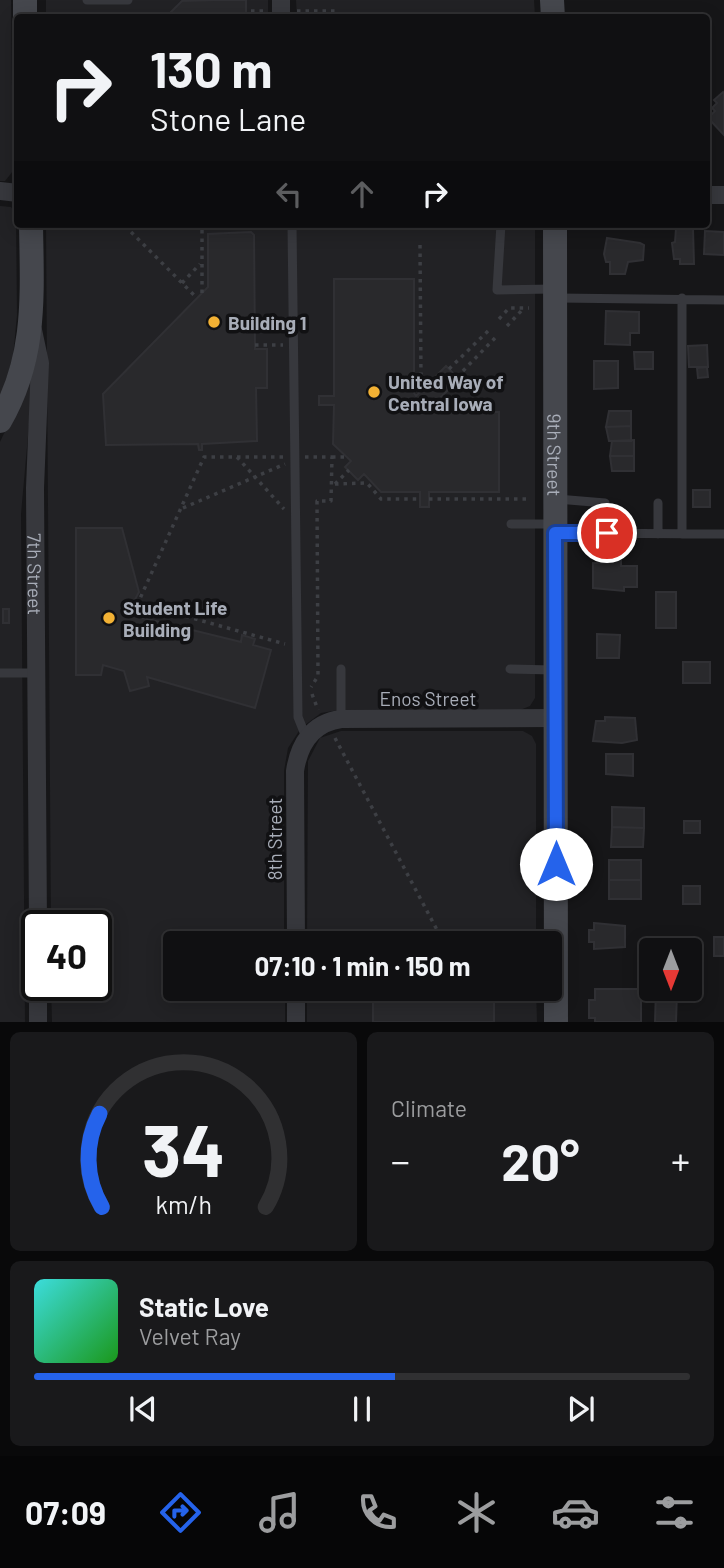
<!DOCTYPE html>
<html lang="en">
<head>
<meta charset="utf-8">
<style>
	:root { --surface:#101012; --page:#19191b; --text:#f1f3f6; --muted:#9c9d9f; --line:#303032; --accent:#2563eb }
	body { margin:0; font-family:Barlow,sans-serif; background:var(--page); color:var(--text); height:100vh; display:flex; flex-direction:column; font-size:26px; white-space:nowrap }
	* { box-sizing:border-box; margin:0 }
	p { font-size:23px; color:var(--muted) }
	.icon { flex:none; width:38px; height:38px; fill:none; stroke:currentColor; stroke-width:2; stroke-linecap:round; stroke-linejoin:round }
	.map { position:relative; height:1022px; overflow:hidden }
	.drawer { display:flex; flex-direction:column; gap:10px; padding:10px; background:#09090a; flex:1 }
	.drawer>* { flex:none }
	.top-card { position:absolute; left:14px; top:14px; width:696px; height:214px; border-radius:7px; box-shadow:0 4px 18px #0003,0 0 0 2px var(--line); background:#101012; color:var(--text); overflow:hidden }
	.needle { width:46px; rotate:180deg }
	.buttons { position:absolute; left:639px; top:938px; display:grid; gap:14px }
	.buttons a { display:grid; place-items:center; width:63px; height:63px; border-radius:7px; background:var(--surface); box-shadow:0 4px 18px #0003,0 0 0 2px var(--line); font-size:35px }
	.speed { position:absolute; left:21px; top:910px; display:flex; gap:14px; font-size:35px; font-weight:700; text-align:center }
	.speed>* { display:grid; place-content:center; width:91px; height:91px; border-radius:50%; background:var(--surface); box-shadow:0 4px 18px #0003,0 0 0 2px var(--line); line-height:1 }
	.speed .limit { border:4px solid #111; border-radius:10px; background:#fff; color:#111 }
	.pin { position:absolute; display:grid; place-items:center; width:60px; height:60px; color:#fff; margin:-30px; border:4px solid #fff; border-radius:50%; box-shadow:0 2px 7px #0007 }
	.me { position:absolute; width:77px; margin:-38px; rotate:0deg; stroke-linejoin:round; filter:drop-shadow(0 0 5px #0008) }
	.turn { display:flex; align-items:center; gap:24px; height:147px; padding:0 21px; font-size:32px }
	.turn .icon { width:91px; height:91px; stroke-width:2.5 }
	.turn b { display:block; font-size:49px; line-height:60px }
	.lanes { display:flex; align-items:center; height:66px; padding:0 21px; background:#0003; justify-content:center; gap:35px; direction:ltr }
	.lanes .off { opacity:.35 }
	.big { font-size:52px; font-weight:700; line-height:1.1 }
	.drawer .tile { flex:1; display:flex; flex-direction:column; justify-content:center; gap:10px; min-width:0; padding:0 24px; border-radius:10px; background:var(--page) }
	.drawer .dial { align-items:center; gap:0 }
	.dial svg { height:182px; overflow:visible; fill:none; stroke:var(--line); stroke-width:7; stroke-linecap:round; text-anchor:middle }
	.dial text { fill:var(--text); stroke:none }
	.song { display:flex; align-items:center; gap:21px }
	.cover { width:84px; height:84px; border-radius:10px; background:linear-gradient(135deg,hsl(180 70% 55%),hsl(120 70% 35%)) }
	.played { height:7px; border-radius:4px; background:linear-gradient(90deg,var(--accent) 55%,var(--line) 55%) }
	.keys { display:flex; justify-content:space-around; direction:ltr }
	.heat { display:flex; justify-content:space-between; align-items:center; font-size:38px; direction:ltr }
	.drawer .tiles { flex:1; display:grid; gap:10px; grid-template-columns:1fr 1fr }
	.tile:last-child { grid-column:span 2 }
	.trip { position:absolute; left:163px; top:931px; width:399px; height:70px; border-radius:7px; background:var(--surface); box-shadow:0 4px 18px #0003,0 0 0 2px var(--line); font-weight:700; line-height:70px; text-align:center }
	.dock { display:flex; height:112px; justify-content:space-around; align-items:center; background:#060607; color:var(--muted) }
	.dock .icon { width:49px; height:49px }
	.dock .on { color:var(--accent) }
	.dock b { font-size:32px; color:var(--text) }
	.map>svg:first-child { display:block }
</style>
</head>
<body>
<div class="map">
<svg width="724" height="1022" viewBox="0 0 724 1022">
	<rect width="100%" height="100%" fill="#161618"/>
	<path fill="#222225" d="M0,0H11L13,171L5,181H0Z
		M46,0H268V17H46Z
		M296,0H534L535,17H297Z
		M0,206L11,207L16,213L17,315L13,357L0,399Z
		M46,224H535V698L530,706L520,710H339L321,713L301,728L288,748L284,771V943H175V989H285V1022H52L51,985H96V926H51Z
		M34,369L21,514L25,1022H0V442Z
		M341,731H523L532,736L536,744V943H307L308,761L320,738Z
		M307,989H536L537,1022H307Z"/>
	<path fill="#29292c" stroke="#303034" stroke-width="2" d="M216,0H246V18H171V12L182,1Z
		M723,92L724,94V135L708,118L715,111L712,108L717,103L714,100Z
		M676,229H693L694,264H680V259H674L672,243L675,242Z
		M705,231L724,232V255L704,254Z
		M251,232L254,235L255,349H267V388H256L257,441L202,444V450H199L198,444L106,445L103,394L208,287V234Z
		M607,238L640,243L644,245L643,260L628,262L625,274H610V262H606L604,254Z
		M334,279H414V393L416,396L446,366L459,379L429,409L433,412H499V492H429V507H420V492H381L364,474L358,480L345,467L351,461L333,444L334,405H319V396H334Z
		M606,311L639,312V333H630V345L605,344Z
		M707,345L708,367H689L688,346Z
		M634,352H653V369H635Z
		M594,361H618V388L594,389Z
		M707,367L708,377L698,378L697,368Z
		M609,411H631V426L606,427Z
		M631,426V441H609L606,427Z
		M634,440V456H610L612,441Z
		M610,456H634V471H612Z
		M693,490H710V507H693Z
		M76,528H122L139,592L127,614L241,642L242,635L255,639L253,645L271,650L255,708L147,677L149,686L130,691L124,671L103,665L101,675H76Z
		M608,560H621V566H637V587H624V591L593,588V563H608Z
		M656,592H676V628H656Z
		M3,609H9V623H3Z
		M597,634L620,635L619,658H597Z
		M683,662H710V683H683Z
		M605,717L635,718L637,740L622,743L593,741L596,721H605Z
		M606,754H633V776L606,774Z
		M612,807L644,808V828L612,827Z
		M684,821H700V833H684Z
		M612,827L644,828L643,847H611Z
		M609,860H641V880H609Z
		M609,880H641V899H609Z
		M683,886H700V904H683Z
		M594,923L625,926V947L594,949V942H589V930H594Z
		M714,937H724V956H714Z
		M373,989H494V1022H373Z
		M595,989H641V1022H595V1018H589V1000H595Z
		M656,989H675L677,992L676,1022H655Z"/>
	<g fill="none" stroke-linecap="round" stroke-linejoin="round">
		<path stroke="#3d3f44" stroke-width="3.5" stroke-dasharray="3.5 5" stroke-linecap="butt" d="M251,11H267
			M297,11H336
			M130,224V231L197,298
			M420,245L421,380
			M182,283L200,264
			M202,293V224
			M499,319L509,308H529
			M507,326L524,308
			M255,345H283
			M449,369L488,331
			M457,377L495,338
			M237,457L284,509
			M283,457H204L138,603L285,644
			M305,457H332L331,501H317L318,676L311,687
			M332,457H346
			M335,484L367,483L381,499H420
			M335,484L349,470
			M429,499H530
			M183,508L285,464
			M312,694L318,710
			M335,738L444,943
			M96,928H103
			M510,937H531
			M313,939L492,938"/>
		<path stroke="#37383d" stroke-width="9" d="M87,0H128
			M292,224L298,717L306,737
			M501,224L497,290L553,289
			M558,298L724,300
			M682,298V534
			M557,499L605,503
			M658,503V534
			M511,524H554
			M558,533L724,534
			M510,669L553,670
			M0,673H36
			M341,719V669"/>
		<g stroke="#37383d" stroke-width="18">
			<path d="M281,0V18"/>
			<path d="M0,191L18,193"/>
			<path d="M707,195H724"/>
			<path id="s1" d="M33,330L40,363L35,488L38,926"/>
			<path d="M296,943L295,771C299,744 312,723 341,719L555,718"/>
			<path d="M38,985V1022"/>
			<path d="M296,989V1022"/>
		</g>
		<g stroke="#45474d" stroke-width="24">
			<path d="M25,0V18"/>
			<path d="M552,0L553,18"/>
			<path id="s2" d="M555,224L556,1022"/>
			<path d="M0,421C37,357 32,294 31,224"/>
		</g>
	</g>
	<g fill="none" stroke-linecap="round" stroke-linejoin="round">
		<g stroke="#184099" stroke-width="18">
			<path id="route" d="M556,864L555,533H607"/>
		</g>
		<use href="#route" stroke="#2563eb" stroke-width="12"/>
	</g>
	<g fill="#f2b134" stroke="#111113" stroke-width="2.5">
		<circle cx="214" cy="322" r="7"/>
		<circle cx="374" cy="392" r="7"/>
		<circle cx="109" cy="618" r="7"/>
	</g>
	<g text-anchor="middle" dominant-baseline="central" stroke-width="7" stroke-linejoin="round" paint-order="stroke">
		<g font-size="19" font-weight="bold" fill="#a8adb8" stroke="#111113" text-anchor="start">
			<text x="228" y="322">Building 1</text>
			<text x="388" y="381">United Way of<tspan x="388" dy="22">Central Iowa</tspan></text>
			<text x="123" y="607">Student Life<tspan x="123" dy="22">Building</tspan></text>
		</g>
		<g font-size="19" fill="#a8adb8" stroke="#111113">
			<text stroke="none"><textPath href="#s2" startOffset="231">9th Street</textPath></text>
			<text stroke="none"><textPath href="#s1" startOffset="245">7th Street</textPath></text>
			<text x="428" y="698">Enos Street</text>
			<text transform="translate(274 839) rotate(-90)">8th Street</text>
		</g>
	</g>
</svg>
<div class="buttons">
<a><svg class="needle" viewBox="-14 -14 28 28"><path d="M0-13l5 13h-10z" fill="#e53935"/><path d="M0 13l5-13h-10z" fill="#9c9d9f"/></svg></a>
</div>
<div class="speed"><div class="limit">40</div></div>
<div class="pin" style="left:607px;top:533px;background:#d93025"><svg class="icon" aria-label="arrive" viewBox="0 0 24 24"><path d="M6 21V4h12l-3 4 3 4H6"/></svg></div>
<svg class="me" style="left:556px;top:864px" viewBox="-20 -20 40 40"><circle r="19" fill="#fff"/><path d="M0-13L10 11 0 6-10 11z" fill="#2563eb"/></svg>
<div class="trip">07:10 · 1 min · 150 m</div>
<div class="top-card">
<div class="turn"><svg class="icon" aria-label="right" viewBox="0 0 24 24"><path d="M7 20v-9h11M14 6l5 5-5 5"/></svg><div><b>130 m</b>Stone Lane</div></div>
<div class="lanes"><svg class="icon off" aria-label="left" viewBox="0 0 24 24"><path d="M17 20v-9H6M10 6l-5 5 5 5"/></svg><svg class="icon off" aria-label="ahead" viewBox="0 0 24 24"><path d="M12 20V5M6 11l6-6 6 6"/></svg><svg class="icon" aria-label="right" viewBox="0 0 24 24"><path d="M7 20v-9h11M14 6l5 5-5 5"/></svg></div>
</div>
</div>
<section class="drawer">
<div class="tiles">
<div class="tile dial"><svg viewBox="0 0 100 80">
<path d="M14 69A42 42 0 1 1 86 69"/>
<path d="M14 69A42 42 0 0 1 13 28" stroke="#2563eb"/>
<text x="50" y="56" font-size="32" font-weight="700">34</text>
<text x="50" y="72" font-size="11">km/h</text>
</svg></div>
<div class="tile"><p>Climate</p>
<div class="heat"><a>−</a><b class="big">20°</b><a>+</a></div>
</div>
<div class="tile">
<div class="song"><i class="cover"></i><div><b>Static Love</b><p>Velvet Ray</p></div></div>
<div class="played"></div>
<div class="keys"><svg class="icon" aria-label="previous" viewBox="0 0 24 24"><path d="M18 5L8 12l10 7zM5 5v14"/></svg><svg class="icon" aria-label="pause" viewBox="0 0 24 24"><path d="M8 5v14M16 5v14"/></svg><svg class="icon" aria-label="next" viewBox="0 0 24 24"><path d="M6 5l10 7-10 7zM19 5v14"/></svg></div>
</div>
</div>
</section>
<nav class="dock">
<b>07:09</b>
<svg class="icon on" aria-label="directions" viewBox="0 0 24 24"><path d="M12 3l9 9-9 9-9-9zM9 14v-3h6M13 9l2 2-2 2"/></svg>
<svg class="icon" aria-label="music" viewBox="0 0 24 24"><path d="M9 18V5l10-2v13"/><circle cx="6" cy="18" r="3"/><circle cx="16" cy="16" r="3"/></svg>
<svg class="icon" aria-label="phone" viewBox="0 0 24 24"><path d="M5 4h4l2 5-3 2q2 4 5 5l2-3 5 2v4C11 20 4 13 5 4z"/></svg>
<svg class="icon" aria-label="climate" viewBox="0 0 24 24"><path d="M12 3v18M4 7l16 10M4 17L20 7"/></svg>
<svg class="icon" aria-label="car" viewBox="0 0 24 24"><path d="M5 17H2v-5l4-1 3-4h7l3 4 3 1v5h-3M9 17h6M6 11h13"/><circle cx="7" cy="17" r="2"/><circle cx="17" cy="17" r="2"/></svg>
<svg class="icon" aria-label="filters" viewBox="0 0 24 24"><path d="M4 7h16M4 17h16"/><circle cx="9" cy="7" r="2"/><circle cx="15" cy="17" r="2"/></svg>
</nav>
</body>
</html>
